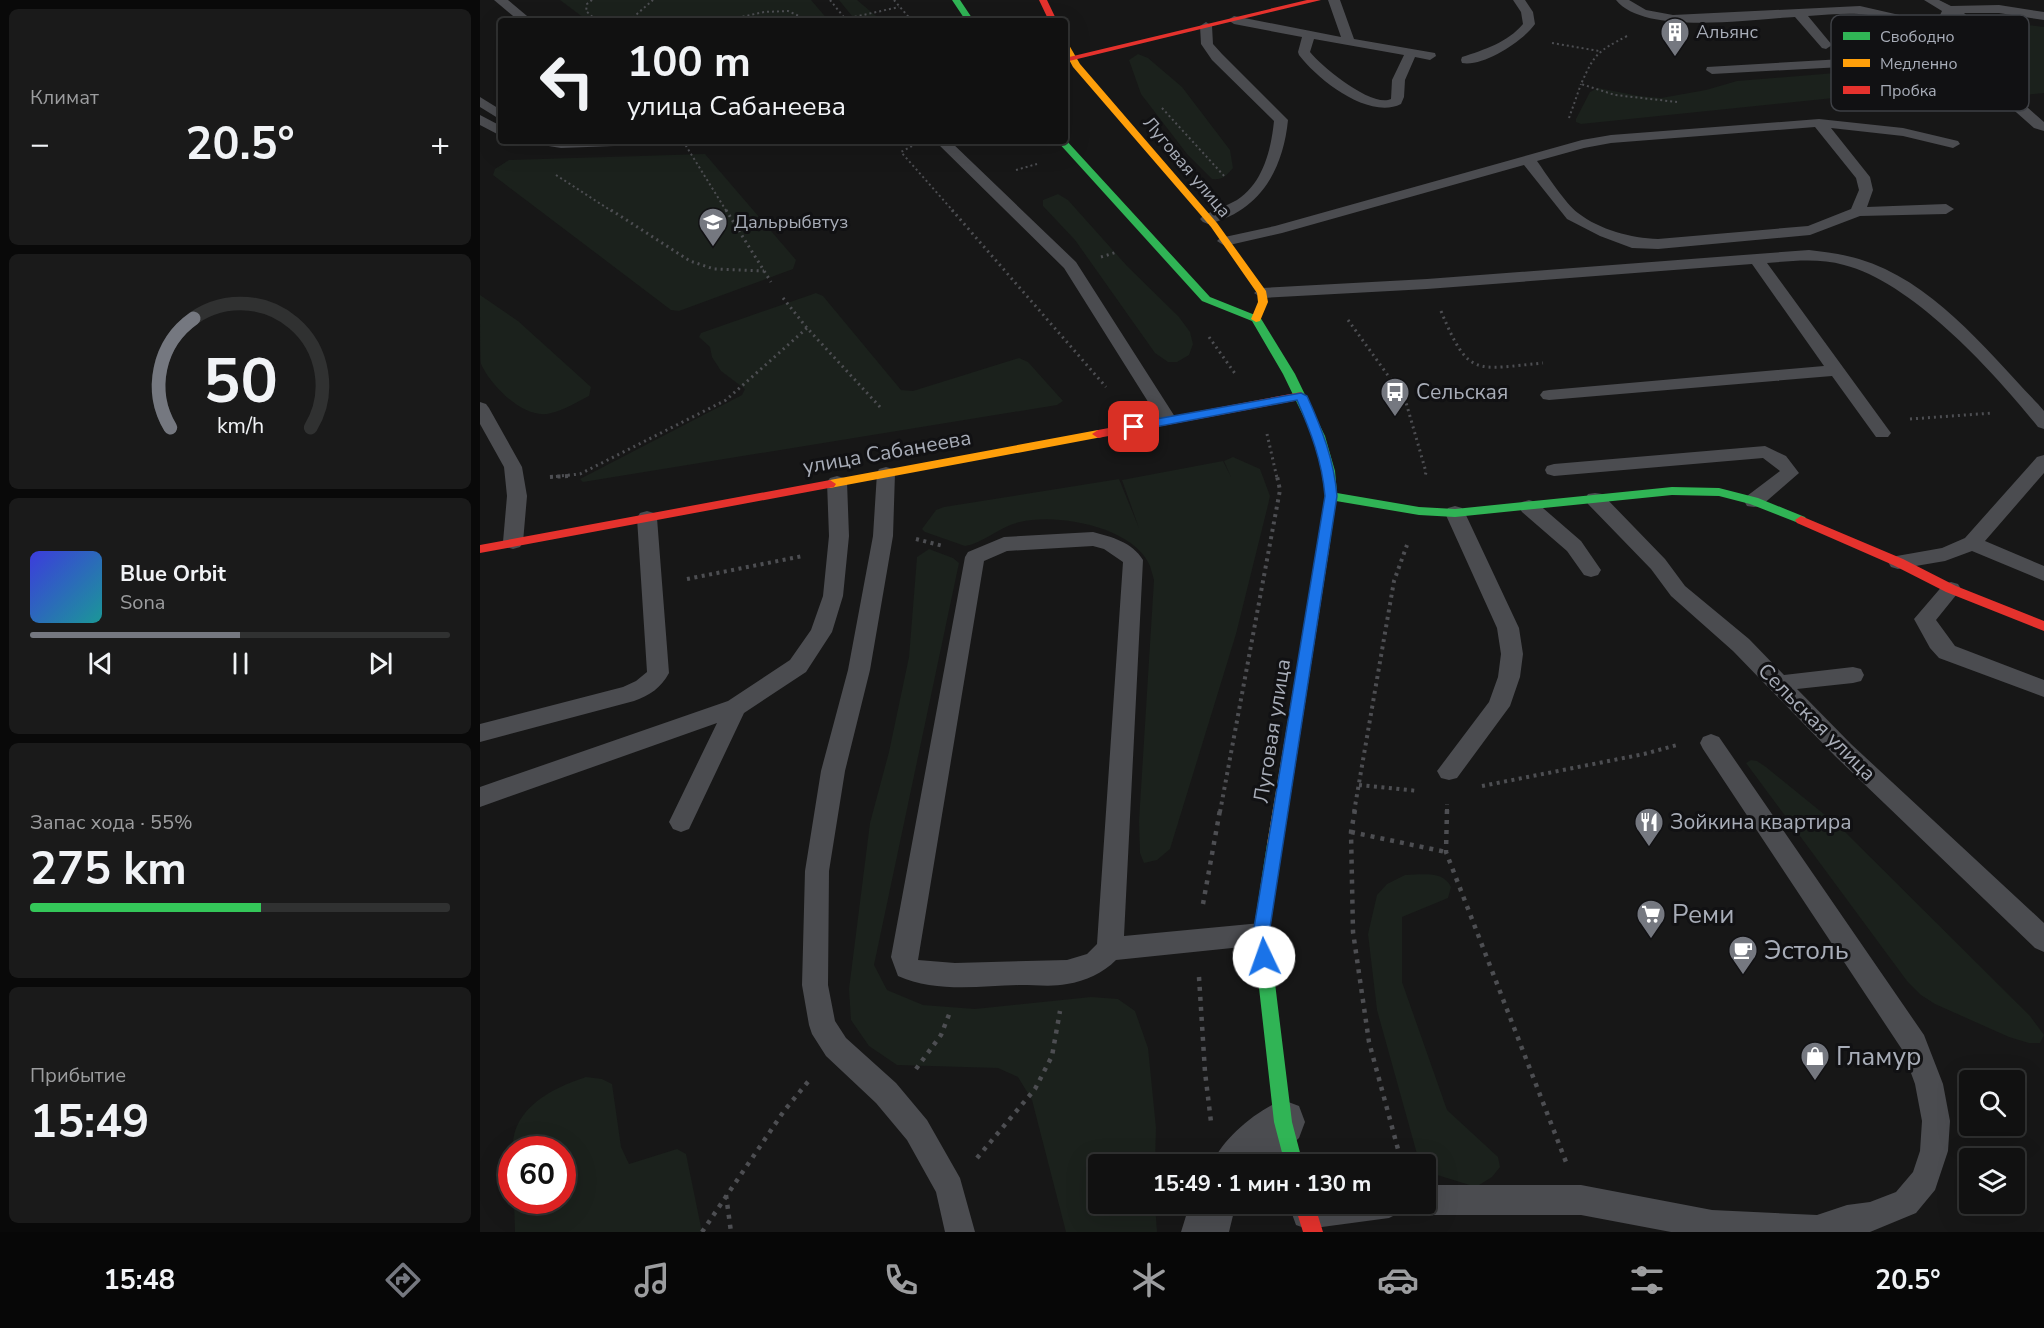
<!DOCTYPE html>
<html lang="ru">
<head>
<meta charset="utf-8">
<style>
	:root { --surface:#111; --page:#1a1a1a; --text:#f1f3f6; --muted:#9c9d9f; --line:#303131; --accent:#757880 }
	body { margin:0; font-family:"Nunito Sans",sans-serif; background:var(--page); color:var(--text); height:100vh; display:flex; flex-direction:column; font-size:22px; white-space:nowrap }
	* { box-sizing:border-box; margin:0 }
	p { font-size:20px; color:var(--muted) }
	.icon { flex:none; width:33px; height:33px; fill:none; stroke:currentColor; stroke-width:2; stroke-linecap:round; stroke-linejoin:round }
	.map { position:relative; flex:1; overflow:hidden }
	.panel { display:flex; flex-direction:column; gap:9px; padding:9px; background:#090909; width:480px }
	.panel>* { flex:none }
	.guide { position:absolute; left:18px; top:18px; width:570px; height:126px; border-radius:6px; box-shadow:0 6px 24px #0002,0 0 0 2px var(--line); background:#111; color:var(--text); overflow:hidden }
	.buttons { position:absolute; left:1479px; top:1070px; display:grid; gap:12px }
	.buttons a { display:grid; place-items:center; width:66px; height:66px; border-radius:6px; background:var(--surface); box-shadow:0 6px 24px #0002,0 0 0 2px var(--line); font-size:30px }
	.speed { position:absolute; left:18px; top:1136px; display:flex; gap:12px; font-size:30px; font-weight:700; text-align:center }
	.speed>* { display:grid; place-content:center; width:78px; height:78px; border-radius:50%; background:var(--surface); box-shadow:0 6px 24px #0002,0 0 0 2px var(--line); line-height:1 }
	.speed .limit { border:9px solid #d22; background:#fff; color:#111 }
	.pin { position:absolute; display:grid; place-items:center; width:51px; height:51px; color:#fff; margin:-26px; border-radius:12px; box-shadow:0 3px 9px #0006 }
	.me { position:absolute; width:66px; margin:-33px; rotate:357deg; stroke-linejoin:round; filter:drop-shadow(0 0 4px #0008) }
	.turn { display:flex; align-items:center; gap:21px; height:126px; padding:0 30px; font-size:27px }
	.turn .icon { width:78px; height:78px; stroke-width:2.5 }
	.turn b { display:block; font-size:42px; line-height:51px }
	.big { font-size:45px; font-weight:700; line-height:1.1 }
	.panel .tile { flex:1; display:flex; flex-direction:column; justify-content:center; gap:9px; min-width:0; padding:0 21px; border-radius:9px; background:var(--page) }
	.panel .dial { align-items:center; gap:0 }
	.dial svg { height:156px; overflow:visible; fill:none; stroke:var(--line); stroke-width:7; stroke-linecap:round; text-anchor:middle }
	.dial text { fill:var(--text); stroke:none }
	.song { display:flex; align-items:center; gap:18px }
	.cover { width:72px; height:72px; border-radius:9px; background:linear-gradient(135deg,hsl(240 70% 55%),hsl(180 70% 35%)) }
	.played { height:6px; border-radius:3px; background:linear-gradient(90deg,var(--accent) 50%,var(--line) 50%) }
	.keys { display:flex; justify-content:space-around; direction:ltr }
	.heat { display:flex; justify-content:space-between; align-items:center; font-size:33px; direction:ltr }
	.charge { height:9px; border-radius:4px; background:linear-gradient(90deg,#34c759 55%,var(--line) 0) }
	.trip { position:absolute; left:608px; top:1154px; width:348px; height:60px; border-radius:6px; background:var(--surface); box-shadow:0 6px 24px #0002,0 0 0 2px var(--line); font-weight:700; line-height:60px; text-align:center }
	.menu { display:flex; height:96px; justify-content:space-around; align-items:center; background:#070707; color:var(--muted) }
	.menu .icon { width:42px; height:42px }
	.menu .active { color:var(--accent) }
	.menu b { font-size:27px; color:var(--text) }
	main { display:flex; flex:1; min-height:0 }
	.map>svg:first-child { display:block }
</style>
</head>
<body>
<main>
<section class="panel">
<div class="tile"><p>Климат</p>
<div class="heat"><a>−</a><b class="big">20.5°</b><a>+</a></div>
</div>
<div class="tile dial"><svg viewBox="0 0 100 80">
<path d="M14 69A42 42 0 1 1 86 69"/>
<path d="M14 69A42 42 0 0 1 26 13" stroke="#757880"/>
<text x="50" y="56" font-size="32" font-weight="700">50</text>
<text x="50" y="72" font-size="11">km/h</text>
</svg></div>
<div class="tile">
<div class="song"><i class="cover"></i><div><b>Blue Orbit</b><p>Sona</p></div></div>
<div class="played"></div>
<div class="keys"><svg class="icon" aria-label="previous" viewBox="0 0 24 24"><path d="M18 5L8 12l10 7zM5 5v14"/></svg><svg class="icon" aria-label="pause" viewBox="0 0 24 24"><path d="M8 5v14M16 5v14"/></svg><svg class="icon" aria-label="next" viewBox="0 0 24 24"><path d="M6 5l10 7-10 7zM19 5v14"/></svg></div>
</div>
<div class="tile"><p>Запас хода · 55%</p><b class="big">275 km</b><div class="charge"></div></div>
<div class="tile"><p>Прибытие</p><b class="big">15:49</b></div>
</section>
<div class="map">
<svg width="1564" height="1232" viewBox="0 0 1564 1232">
	<rect width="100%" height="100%" fill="#171717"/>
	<path fill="#1b211c" d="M80,0H331L349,21H108Z
		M359,0H377L402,21H376Z
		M1522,22L1564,27V93L1512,98L1363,97L1101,124L1096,122V119L1110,92L1118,88L1159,96L1181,98L1226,90L1257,81L1391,70L1461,51L1492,36L1504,27Z
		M658,54L668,58L702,87L750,150L753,168C746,176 743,180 732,179L707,154L661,94L649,60Z
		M225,154L316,260L313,269L199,311L191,310L13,175L15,169L29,160Z
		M578,194L588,200L647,266L699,317L710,332L713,344L709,355L697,362H688L675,353L595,240L563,206V200Z
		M336,293L343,296L421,390L433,391L539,358L548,362L583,401L577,405L103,482L100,479L262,395L265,389L241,371L232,357L230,347L219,337L221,333Z
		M0,295L38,321L111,387L109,396C97,402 84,410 71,413C45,421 11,386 1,364C0,354 0,309 0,295Z
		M753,457L780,469L790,496L788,505L756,634L690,849L677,860L664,863L660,853L659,821L674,580C672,574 671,567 668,562C649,526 576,513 540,522C520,526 504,543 485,546L445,532L442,529L456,510L464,507L639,479L659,528L642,480L743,461L751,477L744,461Z
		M449,549L473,558L479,563L394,965L407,990L443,1005L495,1009L611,997L638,999L655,1011L668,1048L676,1128L675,1164H618V1203H675L677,1232H586L552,1100L538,1077L518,1068L417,1065L389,1046L371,1020L369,989L390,823L409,752L429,657L437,557Z
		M1271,760L1277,761L1286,767L1361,828L1550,1016L1564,1035L1560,1043H1549L1529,1037L1455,1004L1441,995L1427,981L1266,763Z
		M925,875C942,875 963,870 971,887L968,898L922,917V982L967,1110L1018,1157L1020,1167L1012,1177L996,1187L954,1174L937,1154L897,1010L888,934L897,895L907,884Z
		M106,1077L122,1079L132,1084L141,1147L149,1164L197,1149L206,1154L222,1232H35L34,1200H82V1149H33C31,1109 72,1088 106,1077Z"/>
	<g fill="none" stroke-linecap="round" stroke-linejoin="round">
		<path stroke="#4d4e52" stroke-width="2" stroke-dasharray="2 3" stroke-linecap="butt" d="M112,0L107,4L106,11L117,21
			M350,0L367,21
			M414,0L432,21
			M365,19L419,7
			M149,21L173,0
			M243,21L284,12L308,11L330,21
			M1147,36C1117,52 1115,53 1101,84L1135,95L1197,102
			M1072,43L1119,51
			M1427,101L1507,102
			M682,108L746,178
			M1089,118L1101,84
			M203,141L247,212
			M432,146L421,152L474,212
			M536,170L557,164
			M76,175L133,212"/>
		<path stroke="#4d4e52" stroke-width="3" stroke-dasharray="2 4" stroke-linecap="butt" d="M131,210L210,261L234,269L284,271
			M246,210L291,282
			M472,210L626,387
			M621,257L637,252
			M303,298L327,328L400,407
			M961,311C989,379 996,369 1063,363
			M868,320L925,399L946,472L945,477
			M729,337L756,375
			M1430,419L1513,413
			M787,434L797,478
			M70,477L100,474L246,400L327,328"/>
		<path stroke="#4d4e52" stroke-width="4" stroke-dasharray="3 4.5" stroke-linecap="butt" d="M70,477L89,476
			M436,539L463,546
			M207,579L323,556
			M879,785L938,791
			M1002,786L1164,754L1197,745
			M740,812L800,490L797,476
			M874,812L914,581L927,545
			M967,812V804"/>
		<path stroke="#4d4e52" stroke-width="4.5" stroke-dasharray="4 6" stroke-linecap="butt" d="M875,810L871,832L873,932L889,1042L922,1164
			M967,810L966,852L1086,1162
			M871,832L966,852
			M723,904L740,810
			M719,977L725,1072L731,1122
			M436,1069L461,1035L470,1012
			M497,1158L555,1089L572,1056L580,1011
			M246,1195L251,1232
			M222,1232L304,1111L331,1078"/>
		<path fill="#4b4c50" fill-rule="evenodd" d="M14,0H28L53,21H39Z
			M848,0H860L874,39L955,53L956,56L950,60L935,57L925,80L924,97L921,104C889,120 838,80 819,55L818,52L822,37L754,24L748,20L754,16L861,37ZM834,39L924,55L912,80L911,99C892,108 842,67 830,52Z
			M1033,0H1045L1053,12L1055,24C1043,41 1004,67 982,63L981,60L982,57C1004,50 1028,42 1043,24L1041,12Z
			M1136,0H1149L1166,10L1193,15L1380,6L1450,22L1459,17L1462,11L1444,0H1459L1471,6L1519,5L1564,12V20L1519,13H1484L1495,23L1491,31L1467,43L1380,66L1232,74L1226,70L1227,67L1380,58L1459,37L1482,26L1483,23L1472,17C1455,45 1405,14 1379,14C1362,13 1345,15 1328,16L1352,45L1346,49L1342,48L1315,17C1272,19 1165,36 1136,0Z
			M726,22L732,26L733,44L742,54L808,120C803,170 780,211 728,224L723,222L720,219L723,216C734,210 746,206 757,200C783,183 791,150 794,121L732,60L721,44L720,26Z
			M0,97L21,110V120L0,107Z
			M1533,98L1538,99L1564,122V131L1554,128L1528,105L1526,102L1528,99Z
			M0,115L21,126V136L0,125Z
			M1339,119L1423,128L1478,141L1480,144L1473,148L1423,136L1351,128L1390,177L1393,190L1387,207L1466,204L1474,209L1466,214L1380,216L1330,235L1178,249L1152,248L1120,236L1087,219L1044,165L802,233L745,246L737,241L740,238L795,226L1102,140L1131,135ZM1335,127L1376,178L1379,190L1371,209L1328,226L1178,239C1151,238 1120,230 1098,213C1085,203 1067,175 1057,161L1104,148L1131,143Z
			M27,141H53C48,147 32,147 27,141Z
			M54,141H168L161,145L81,148L56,144Z
			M455,141H470L596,262L697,420L694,424H682L584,268Z
			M1329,250C1346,252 1362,254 1379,259C1453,281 1506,350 1558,404L1564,411V429L1558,427C1516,374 1431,281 1364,265C1339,258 1313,261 1287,263L1408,429L1411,433L1408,437H1396L1352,376L1069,400L1063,399L1060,395L1063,391L1069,390L1344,366L1272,264L947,289L782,298L774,293L782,288L947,279Z
			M0,402L6,404L9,408L42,467L47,496L43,542L40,547L33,549L26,547L23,542L27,496L24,467L0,424Z
			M1285,446L1306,456L1319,473L1281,506L1274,507L1267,506L1264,501L1267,496L1300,471L1283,458L1074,476L1067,474L1065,470L1067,466L1074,464Z
			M1564,455V473L1505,541L1564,566V581L1492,551L1465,561L1418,569L1411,567L1408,562L1411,557L1462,548L1485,538L1557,457Z
			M406,467L413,469L415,473L413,536L390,670L365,771L349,871L348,985L355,1021L366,1038L416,1083L447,1120L480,1178L495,1232H465L456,1192L427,1140L396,1103L346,1056L332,1034L329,1025L322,985L325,871L341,771L368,670L393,536L397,473L399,469Z
			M357,476L364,478L367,482L369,536L363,596L352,632L326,672L264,713L209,829L201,832L193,829L189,822L237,723L0,807V787L248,701L310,660L331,630L343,596L349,536L347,482L350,478Z
			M1115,493L1122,494L1185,559L1205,586L1269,639L1304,675L1373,667L1381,669L1384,675L1381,681L1373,683L1317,689L1371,744L1564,923V952L1555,948L1355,756L1253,651L1191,596L1171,569L1108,504L1105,499L1108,494Z
			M1049,500L1056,502L1101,541L1121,570L1118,575L1111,577L1104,575L1087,551L1042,512L1039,507L1042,502Z
			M975,506L982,508L985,513L1039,628L1043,654L1040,677L1030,706L977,778L969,780L961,778L957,771L1009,702L1018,677L1021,654L1017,628L965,513L968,508Z
			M167,511L174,513L177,518L189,673C181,688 170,695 154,701L0,742V724L143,687L156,681L167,672L157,518L160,513Z
			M613,532C632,537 652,542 663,560L644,936L781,923L790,926L794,934L790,942L781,945L636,960C623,973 606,981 587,984C573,987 556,985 541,985C501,986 455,993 418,976L411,957L485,557L488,552L524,537ZM613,546L624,549L643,562L617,944L607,954L587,960L475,963L438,960L504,561L527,551Z
			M1471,582L1478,584L1481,589L1456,620L1475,646L1564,680V697L1459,658L1450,648L1434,619L1464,584Z
			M1231,734L1239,737L1444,1035L1463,1084L1470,1121L1468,1151L1455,1190L1436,1213L1390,1232H1191L1101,1215H945L935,1210L931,1203H945V1185H1101L1232,1210L1337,1215L1367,1205L1390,1202L1416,1192L1433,1172L1440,1151L1442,1121L1435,1084L1423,1051L1223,749L1220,743L1223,737Z
			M818,1203H924L919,1213L909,1218L827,1229L816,1225L812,1214Z"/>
		<path fill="#4b4c50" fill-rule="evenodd" d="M803,1100L819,1106L825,1122L819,1138L789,1164H732C743,1138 777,1110 803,1100Z
			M710,1203H756L749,1232H701Z"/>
		<path fill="#30b455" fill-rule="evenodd" d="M472,0H480L494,21H486Z
			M585,139L730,297L780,317L815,374L845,436L855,471L857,493L939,507L975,509L1192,487L1239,488L1278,498L1325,517L1327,520L1321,524L1270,504L1239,496L1192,495L975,517L939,515L856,501L850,543L849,546H839L838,543L845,496L843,471L833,436L803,374L772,321L722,301L577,141H585Z
			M795,837L801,839L803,844L789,934L812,1122L823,1164H805L794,1122L773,934L787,844L789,839Z"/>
		<path fill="#ff9f0a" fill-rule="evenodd" d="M585,43L589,45L600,64L737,223L786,291L788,302L780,321L776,322L771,319L778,302L777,293L731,227L593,67L585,52Z
			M618,430L624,434L622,437L350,488L344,484L350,480Z
			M844,539L850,543L803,844L801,849L795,851L789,849L787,844L838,543Z"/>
		<path fill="#e5322d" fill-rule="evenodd" d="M559,0H567L577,21H569Z
			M827,0H841L585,62V58Z
			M821,392L827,396L825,399L618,438L612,434L618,430Z
			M350,480L356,484L354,487L0,553V545Z
			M1321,516L1423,559L1476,586L1564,621V631L1466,592L1413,565L1317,523L1315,520Z
			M814,1203H834L843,1232H823Z"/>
	</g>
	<path fill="#1a73e8" stroke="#114b97" stroke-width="1.5" d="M821,393L827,396C842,429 854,460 857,496L789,934L792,957L790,963L784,965L778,963L773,934L845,496C842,461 831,432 817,400L654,431L648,427L654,423Z"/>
	<defs>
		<g id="building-pin" transform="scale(1.5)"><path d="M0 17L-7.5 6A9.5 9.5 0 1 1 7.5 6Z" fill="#757880" stroke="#111113"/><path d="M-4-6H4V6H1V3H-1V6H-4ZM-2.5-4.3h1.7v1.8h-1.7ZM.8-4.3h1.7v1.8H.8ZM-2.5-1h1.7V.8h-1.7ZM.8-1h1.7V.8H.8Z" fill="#fff"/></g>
		<g id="university-pin" transform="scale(1.5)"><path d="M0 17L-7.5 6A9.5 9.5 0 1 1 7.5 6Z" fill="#757880" stroke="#111113"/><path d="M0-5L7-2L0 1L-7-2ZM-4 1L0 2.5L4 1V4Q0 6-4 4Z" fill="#fff"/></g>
		<g id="bus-pin" transform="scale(1.5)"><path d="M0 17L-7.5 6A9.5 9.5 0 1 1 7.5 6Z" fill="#757880" stroke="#111113"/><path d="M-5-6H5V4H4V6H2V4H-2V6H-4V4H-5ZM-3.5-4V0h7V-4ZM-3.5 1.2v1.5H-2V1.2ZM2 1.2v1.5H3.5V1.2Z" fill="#fff"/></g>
		<g id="restaurant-pin" transform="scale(1.5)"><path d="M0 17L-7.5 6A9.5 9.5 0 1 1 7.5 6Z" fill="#757880" stroke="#111113"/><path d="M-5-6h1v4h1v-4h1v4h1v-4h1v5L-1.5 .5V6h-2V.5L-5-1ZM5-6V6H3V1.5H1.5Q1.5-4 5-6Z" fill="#fff"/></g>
		<g id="supermarket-pin" transform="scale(1.5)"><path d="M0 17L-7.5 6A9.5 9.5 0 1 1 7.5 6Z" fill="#757880" stroke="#111113"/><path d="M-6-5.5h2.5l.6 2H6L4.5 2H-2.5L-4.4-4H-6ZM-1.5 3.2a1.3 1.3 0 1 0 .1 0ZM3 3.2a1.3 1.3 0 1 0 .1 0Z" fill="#fff"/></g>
		<g id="cafe-pin" transform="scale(1.5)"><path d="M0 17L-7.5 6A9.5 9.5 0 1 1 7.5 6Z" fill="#757880" stroke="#111113"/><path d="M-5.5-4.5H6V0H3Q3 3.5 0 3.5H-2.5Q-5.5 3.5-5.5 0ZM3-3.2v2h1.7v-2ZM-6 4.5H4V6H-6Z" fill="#fff"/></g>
		<g id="shop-pin" transform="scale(1.5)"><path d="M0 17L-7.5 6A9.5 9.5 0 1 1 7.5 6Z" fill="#757880" stroke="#111113"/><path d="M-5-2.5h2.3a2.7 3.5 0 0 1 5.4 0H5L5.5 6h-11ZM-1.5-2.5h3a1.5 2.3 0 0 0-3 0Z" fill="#fff"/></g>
	</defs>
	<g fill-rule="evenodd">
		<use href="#building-pin" x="1195" y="32"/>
		<use href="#university-pin" x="233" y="222"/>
		<use href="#bus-pin" x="915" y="392"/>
		<use href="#restaurant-pin" x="1169" y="822"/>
		<use href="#supermarket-pin" x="1171" y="914"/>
		<use href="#cafe-pin" x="1263" y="950"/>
		<use href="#shop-pin" x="1335" y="1056"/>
	</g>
	<g text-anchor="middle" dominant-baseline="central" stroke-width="6" stroke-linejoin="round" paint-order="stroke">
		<g font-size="18" fill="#a8adb8" stroke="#111113" text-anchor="start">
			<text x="1216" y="32">Альянс</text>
			<text x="254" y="222">Дальрыбвтуз</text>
		</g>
		<g font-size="18" fill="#a8adb8" stroke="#111113">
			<text transform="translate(707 167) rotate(50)">Луговая улица</text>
		</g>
		<g font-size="21" fill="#a8adb8" stroke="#111113" text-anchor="start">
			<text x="936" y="392">Сельская</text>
			<text x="1190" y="822">Зойкина квартира</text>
		</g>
		<g font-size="21" fill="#a8adb8" stroke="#111113">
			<text transform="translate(407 452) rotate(-10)">улица Сабанеева</text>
			<text transform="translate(1337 722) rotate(45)">Сельская улица</text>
			<text transform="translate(792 731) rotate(-81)">Луговая улица</text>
		</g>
		<g font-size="26" fill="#a8adb8" stroke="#111113" text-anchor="start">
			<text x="1192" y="914">Реми</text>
			<text x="1284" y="950">Эстоль</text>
			<text x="1356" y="1056">Гламур</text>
		</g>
	</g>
	<rect x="1351" y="15" width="198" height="96" rx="9" fill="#111113" stroke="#3e4045" stroke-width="1.5"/>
	<rect x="1363" y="32" width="27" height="8" fill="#30b455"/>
	<rect x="1363" y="59" width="27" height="8" fill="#ff9f0a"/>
	<rect x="1363" y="86" width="27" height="8" fill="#e5322d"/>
	<g font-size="16" fill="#a8adb8">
		<text x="1400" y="42">Свободно</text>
		<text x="1400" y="69">Медленно</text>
		<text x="1400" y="96">Пробка</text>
	</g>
</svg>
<div class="buttons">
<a><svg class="icon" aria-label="search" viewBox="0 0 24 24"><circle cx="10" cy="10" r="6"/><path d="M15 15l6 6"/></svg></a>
<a><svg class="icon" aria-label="layers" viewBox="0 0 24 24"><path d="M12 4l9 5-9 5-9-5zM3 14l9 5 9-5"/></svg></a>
</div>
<div class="speed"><div class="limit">60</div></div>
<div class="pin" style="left:654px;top:427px;background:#d93025"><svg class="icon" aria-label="arrive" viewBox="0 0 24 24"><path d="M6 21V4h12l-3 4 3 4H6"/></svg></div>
<svg class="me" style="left:784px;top:957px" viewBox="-20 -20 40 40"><circle r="19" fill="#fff"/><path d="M0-13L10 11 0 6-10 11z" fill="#1a73e8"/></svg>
<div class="trip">15:49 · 1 мин · 130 m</div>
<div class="guide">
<div class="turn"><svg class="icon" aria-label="left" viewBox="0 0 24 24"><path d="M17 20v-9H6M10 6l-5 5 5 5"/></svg><div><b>100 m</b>улица Сабанеева</div></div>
</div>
</div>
</main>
<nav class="menu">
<b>15:48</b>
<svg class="icon active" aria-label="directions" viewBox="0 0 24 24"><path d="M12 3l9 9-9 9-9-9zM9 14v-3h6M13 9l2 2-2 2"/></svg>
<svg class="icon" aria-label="music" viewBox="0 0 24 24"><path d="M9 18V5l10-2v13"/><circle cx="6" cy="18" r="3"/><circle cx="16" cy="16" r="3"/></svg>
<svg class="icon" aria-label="phone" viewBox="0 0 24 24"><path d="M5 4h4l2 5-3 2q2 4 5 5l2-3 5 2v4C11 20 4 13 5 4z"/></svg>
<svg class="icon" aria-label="climate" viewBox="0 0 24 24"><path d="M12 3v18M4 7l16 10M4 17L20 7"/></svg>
<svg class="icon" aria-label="car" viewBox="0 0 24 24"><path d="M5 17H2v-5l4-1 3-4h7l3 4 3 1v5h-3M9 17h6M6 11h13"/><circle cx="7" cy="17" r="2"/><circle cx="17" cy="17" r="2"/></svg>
<svg class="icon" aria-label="filters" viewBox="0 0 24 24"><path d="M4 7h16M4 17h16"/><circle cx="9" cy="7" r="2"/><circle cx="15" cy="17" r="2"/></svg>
<b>20.5°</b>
</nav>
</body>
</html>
